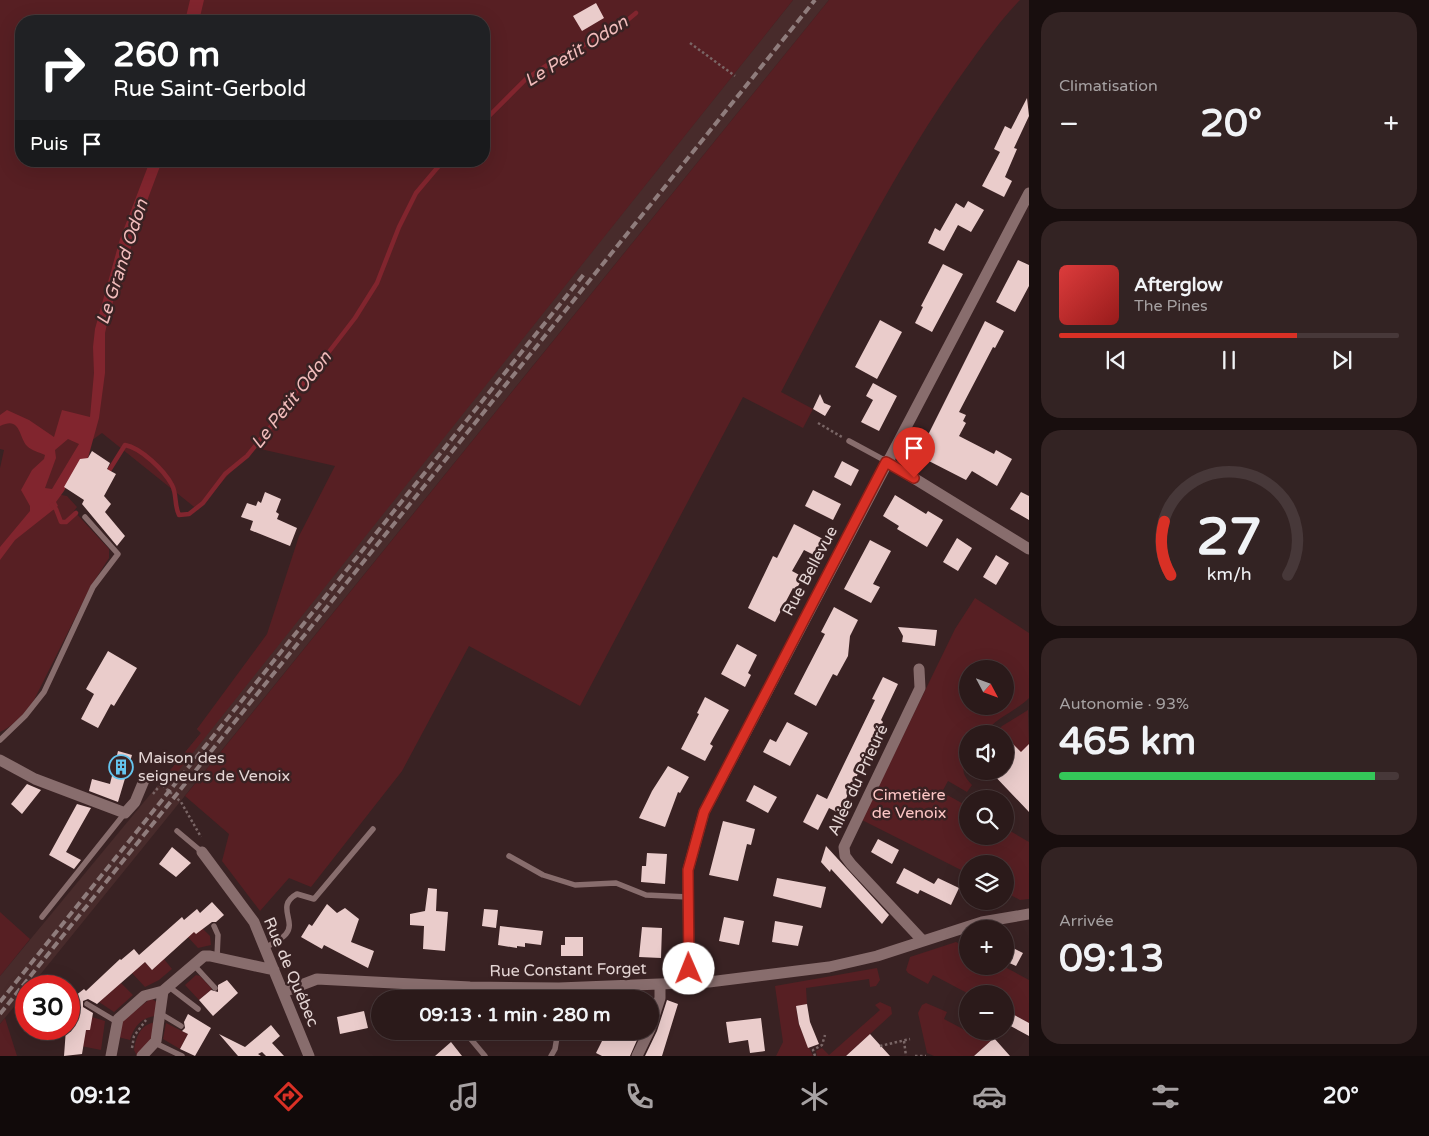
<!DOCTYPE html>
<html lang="fr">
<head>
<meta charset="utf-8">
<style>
	:root { --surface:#2b1a1a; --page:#332323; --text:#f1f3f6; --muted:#a6a1a2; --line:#473839; --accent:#d93025 }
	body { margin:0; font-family:"Varela Round",sans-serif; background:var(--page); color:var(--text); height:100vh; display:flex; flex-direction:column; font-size:19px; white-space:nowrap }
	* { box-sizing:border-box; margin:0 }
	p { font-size:16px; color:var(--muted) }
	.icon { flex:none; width:28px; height:28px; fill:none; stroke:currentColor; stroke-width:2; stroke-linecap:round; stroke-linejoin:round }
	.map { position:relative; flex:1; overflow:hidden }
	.sheet { display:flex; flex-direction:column; gap:12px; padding:12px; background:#180e0e; width:400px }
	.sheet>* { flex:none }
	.guide { position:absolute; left:15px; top:15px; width:475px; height:152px; border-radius:20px; box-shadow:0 5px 20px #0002,0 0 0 1px var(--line); background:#202124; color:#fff; overflow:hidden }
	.needle { width:32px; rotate:131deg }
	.fabs { position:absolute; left:959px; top:660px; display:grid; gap:10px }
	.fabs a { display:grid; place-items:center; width:55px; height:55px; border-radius:50%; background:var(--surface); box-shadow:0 5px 20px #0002,0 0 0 1px var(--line); font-size:25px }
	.speed { position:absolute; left:15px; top:975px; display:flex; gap:10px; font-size:25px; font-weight:700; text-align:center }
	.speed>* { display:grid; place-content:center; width:65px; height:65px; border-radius:50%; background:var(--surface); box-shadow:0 5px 20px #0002,0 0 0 1px var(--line); line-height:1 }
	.speed .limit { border:8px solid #d22; background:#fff; color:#111 }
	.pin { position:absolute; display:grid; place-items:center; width:42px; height:42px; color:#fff; margin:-51px -21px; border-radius:50% 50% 50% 0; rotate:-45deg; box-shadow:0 0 5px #0007 }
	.pin .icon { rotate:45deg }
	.me { position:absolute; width:55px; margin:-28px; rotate:359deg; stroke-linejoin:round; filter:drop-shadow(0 0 4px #0008) }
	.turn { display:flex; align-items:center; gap:18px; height:105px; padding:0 15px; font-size:22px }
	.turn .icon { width:65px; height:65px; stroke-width:2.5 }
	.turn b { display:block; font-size:35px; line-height:42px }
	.then { display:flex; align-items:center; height:48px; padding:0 15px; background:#0003; gap:10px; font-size:19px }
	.big { font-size:38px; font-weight:700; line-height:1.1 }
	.sheet .tile { flex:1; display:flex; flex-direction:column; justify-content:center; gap:8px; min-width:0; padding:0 18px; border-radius:20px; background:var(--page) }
	.sheet .dial { align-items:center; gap:0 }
	.dial svg { height:130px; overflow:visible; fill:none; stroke:var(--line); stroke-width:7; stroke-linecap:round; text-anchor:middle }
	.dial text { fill:var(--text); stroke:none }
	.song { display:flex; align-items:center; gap:15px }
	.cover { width:60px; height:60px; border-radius:8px; background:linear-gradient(135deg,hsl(0 70% 55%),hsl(0 70% 35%)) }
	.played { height:5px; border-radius:2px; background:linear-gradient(90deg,var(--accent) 70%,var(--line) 70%) }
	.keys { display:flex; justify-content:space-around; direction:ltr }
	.heat { display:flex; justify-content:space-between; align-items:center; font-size:28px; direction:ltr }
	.charge { height:8px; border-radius:4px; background:linear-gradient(90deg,#34c759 93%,var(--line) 0) }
	.trip { position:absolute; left:371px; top:990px; width:288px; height:50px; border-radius:25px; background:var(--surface); box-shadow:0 5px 20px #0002,0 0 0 1px var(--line); font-weight:700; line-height:50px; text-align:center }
	.tabs { display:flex; height:80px; justify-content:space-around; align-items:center; background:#110a0a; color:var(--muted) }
	.tabs .icon { width:35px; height:35px }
	.tabs .selected { color:var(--accent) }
	.tabs b { font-size:22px; color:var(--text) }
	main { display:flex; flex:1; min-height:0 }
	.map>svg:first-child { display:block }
</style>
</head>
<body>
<main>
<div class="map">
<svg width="1029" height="1056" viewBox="0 0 1029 1056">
	<rect width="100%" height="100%" fill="#392223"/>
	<path fill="#482b2b" d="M793,0H829L31,986H26V992L0,1024V976L201,733L197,729L299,618Z"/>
	<path fill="#571f23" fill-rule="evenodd" d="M0,0H793L168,784L162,780L201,733L197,729L267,634L299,536L335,466L252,447L198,510L102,433L84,446L56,494L67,496L77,507L74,511L109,549V558L91,586L34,700C25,713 15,725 0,732V468L4,450L0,449ZM21,21H484V161H21Z
		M829,0H1020C995,26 976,55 955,84C888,181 836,288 781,392L813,409L803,428L743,397L580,706L469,646L402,771L311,887L289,878L260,911L222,861L229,834L185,796Z
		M975,598L1029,633V698C1015,712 996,717 984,734H968C967,740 969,748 967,755C964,771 959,770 972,785L967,792L948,781L942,792L967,806L968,836H1005V828L1029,842V899L1020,900L1005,892V864H968L967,873L862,820L955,629ZM968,669H1005V706H968Z
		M1028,710L1029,746L1023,755L1005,736V734H995L1002,726Z
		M0,912L30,939L0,976Z
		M202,928L210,936L211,945L198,948L187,936L193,931Z
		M956,942L967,948L968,966H1003L1029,980V1023L1005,1010V994H969L933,975L928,984L908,973L906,970L910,957Z
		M164,959L172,969L159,980L145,987L132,973L145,962L152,970Z
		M877,968L880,980L876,986L870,987L869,979L806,988L807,1004L796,1007L799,1025L813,1056H776L783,1042L775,986Z
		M196,975L200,976L212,989L199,1000L185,985Z
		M121,983L133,995L114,1012L99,1002Z
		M151,998L158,1003L156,1016C142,1017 134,1026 130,1040L118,1037L120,1023Z
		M880,1002L891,1007L892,1014L846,1056H817L816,1051L822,1048L829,1055L880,1010L875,1005Z
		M926,1003L947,1012L944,1019L974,1035L977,1031L994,1038L974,1056H934L927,1053L918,1013L922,1005Z
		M92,1017L105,1021L101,1050L81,1046L84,1029Z
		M5,1018L17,1056H0V1024Z
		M156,1022L152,1041L137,1056L134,1050C136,1036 141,1024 156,1022Z
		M166,1023L188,1034L180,1049L163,1039Z"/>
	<path fill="#81252e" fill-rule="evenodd" d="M190,0H204L199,21H185Z
		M150,161H162L141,217L110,311L105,333V373L99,418L88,458L80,460L64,491L56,502L58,506L15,540L0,560V547L30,511V506L21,490L32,470L44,459L45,455C39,452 32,451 27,446C18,436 21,416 0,426V415L7,410L29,420L54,437L62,410L90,417L94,373L93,347L95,329L120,239ZM68,439L79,444L52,489L45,488L56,458L55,450Z"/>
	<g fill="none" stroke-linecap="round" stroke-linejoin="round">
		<path stroke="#81252e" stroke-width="4.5" d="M484,121L526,79L564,54L613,32L636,13
			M110,469L125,445C141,448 164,470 172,485C177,494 174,505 179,515L189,514L203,503L225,474L247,456L269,429L288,401L318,366L355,318L377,283L399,227L416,193L443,161
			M52,505L56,509L61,522H66L76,513"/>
	</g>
	<path fill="#eacccb" d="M596,3L604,18L582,31L573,16Z
		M1027,98L1029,116L1014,148L1017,149L1005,177L1012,181L1004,197L982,186L1000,152L994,149L1005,126L1011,129Z
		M968,201L984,210L971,232L958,225L944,251L928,243L935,228L940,231L956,203L964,208Z
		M1018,260L1029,265V286L1015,312L996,302Z
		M943,264L963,274L932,332L915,323L923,307L921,306Z
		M880,320L902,332L877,379L855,367Z
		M985,321L1004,331L995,348L993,347L959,412L966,415L963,421L966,423L959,436L994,454L996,450L1012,459L997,486L972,471L966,480L923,458L925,454L920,451Z
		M873,383L897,396L879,431L861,422L873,400L866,396Z
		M820,394L824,403L831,406L825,416L813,409Z
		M92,451L110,463L107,469L116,474L104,496L111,504L105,512L125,536L117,546L82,504L84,500L64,487L80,459L88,458Z
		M842,461L859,470L851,486L834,477Z
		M813,490L841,504L833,520L805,506Z
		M265,492L281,499L276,512L279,514L277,519L297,528L290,546L250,530L253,521L241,517L247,503L256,506L258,501L261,503Z
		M1021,492L1029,496V520L1010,509Z
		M895,495L926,514L928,511L943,520L927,547L897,529L899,526L883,516Z
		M794,524L823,539L814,555L804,550L792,571L803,577L796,590L793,588L775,622L748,608L773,556L777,558Z
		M957,538L972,548L958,571L943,562Z
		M870,540L891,551L873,584L880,587L871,603L844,589Z
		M996,555L1009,563L996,585L983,577Z
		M834,607L858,620L850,636L848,656L837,676L833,674L816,706L794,694L825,634L821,632Z
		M898,627L937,630L935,646L902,642L903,636Z
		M737,644L757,655L748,673L751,675L745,687L721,674Z
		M108,651L137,668L114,706L111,704L98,728L81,719L94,694L86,689Z
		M883,677L898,684L881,720L883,722L839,813L829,808L818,830L803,822L817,794L827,799L875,700L872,699Z
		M705,697L729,710L710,744L713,746L705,761L681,749L699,714L697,713Z
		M787,722L808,733L790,766L763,752L770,739L776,742Z
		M1011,742L1021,752L1029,744V812L990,771H1005V747Z
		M118,751L132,755L118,802L89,791L92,779L110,784Z
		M668,766L689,777L680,793L678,792L665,827L639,818L652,791Z
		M27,784L41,790L22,814L11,804Z
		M754,785L777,797L768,813L746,801Z
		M77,804L91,808L66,852L81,860L74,869L49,855Z
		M723,821L755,829L751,845L747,844L738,881L709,875Z
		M878,839L899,850L892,864L871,852Z
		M826,846L889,915L882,924L831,869L830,872L821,862Z
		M172,847L191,863L176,877L159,864Z
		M647,853L667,854L665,884L641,882L642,866H646Z
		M904,868L934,884L938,878L959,888L951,905L920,890L918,894L896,883Z
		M777,878L826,887L821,908L773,896Z
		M428,888L437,889L436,911L448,912L445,951L423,949L424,926L410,925V914L425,911Z
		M212,902L224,915L216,922H212L196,934L194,932L152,970L145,962L97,1004L88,999L83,1001V1007L93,1013L90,1030H86L82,1054L64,1056L66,1029L71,1027L75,996L84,989L86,991L120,959L121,960L134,949L139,955L182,917L184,920L197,909L200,913Z
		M327,904L337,913L345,908L359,919L351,942L374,951L368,968L324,945L322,949L301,937L309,924L312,926Z
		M484,909L498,910L496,928L482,926Z
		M724,917L744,921L739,945L719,941Z
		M775,921L803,926L798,946L772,942Z
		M500,926L543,931L541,945L525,943V947L517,946V948L498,945Z
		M642,927L662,928L661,958L639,957Z
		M565,937H583V956H561V945H565Z
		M1005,944L1023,953L1016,966L1005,961Z
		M227,980L238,993L213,1016L199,1000L211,990L218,992V985Z
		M667,1000L678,1004L662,1056H645L657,1031Z
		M807,1004L810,1022L819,1044L808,1048L799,1024L796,1006Z
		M1005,1010L1029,1023V1036L1005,1023Z
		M364,1011L368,1028L340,1034L337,1017Z
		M188,1014L211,1028L195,1056L180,1049L188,1034L182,1031L185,1028L184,1022Z
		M761,1018L765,1051L750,1053L748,1040L729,1043L726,1022Z
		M271,1025L280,1036L272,1043L284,1056H266L262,1052L258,1054L261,1056H238L219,1034L245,1047Z
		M607,1031H641L630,1056H602L596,1053Z
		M870,1034L890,1056H846Z
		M994,1038L1010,1056H974Z
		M451,1042L462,1056H435Z"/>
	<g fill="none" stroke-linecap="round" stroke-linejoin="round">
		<path stroke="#7a6666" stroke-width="2.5" stroke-dasharray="2.5 2.5" stroke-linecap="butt" d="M690,43L735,76
			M818,423L842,437
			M153,794L161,784L181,802L201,837
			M904,1041L906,1056
			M880,1046L910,1039
			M132,1048L134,1036L146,1020
			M815,1056L813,1050L822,1045L825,1035
			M915,1056H926"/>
		<path stroke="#886d6d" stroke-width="5.5" d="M849,441L886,461
			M0,740L25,716L44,692L93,587L118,554L85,517
			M177,831L202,852
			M509,856L543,875L575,885L616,883L646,895L688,897
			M42,917L125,813
			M214,926L218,935L217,957
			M265,948C271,944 281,940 286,934C297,921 275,906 297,894L314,899L373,829
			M193,964L215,988
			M168,986L198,1009
			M559,988L560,999
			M87,1004L117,1022
			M161,1014L181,1026
			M464,1031L485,1056
			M155,1043L182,1056
			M551,1056L555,1049L558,1031"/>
		<path stroke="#886d6d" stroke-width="11" d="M886,461L1029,549
			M919,669L920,688L844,847L845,856L851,864L922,940
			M0,760L35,779L125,813L135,802L145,778
			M202,852L254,922L309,1056
			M689,983L688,870L704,812L1029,193
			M283,992L317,979L470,987L559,988L709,982L829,967L877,956L982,922L1029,914
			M650,1029L660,998V984
			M111,1056L118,1019L144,996L163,991L204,956H210L274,970
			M142,1056L156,1041L163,991
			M637,1056L649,1031"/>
		<path stroke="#8f7c7c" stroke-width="4" stroke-dasharray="8 4" stroke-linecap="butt" d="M0,1002L585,273
			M0,1014L815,0"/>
	</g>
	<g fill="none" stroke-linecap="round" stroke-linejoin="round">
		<g stroke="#8d1f18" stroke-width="12">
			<path id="route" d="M689,969L688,870L704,812L886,462L914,478"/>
		</g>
		<use href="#route" stroke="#d93025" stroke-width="9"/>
	</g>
	<defs>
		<g id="building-ring" transform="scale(1.25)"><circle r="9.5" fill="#392223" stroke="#65c5ef" stroke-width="1.5"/><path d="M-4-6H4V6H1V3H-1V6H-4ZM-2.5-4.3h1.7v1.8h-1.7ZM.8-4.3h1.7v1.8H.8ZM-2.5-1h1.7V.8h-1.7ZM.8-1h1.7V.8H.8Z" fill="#65c5ef"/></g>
	</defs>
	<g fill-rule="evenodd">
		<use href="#building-ring" x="121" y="767"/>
	</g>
	<g text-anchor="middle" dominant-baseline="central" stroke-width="5" stroke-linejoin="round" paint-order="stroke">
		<g font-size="16" fill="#e5d6d5" stroke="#392223">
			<text transform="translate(810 571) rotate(-62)">Rue Bellevue</text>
			<text transform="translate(858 780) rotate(-65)">Allée du Prieuré</text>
			<text transform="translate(568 970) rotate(-1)">Rue Constant Forget</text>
			<text transform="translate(291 972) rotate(67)">Rue de Québec</text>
		</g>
		<g font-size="16" fill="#e5d6d5" stroke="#392223" text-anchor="start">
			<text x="138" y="758">Maison des<tspan x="138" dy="18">seigneurs de Venoix</tspan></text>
		</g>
		<g font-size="16" fill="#fcc6c5" stroke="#392223">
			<text x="909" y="795">Cimetière<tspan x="909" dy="18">de Venoix</tspan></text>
		</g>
		<g font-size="18" font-style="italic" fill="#f1bcbb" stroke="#392223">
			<text transform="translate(576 51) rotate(-32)">Le Petit Odon</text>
			<text transform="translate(122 262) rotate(-72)">Le Grand Odon</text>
			<text transform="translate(291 400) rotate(-52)">Le Petit Odon</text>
		</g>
	</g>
</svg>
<div class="fabs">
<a><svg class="needle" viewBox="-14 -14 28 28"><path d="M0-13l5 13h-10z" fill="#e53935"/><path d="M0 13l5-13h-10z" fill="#a6a1a2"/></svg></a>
<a><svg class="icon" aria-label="sound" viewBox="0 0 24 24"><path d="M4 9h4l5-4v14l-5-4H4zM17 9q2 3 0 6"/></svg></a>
<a><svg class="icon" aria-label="search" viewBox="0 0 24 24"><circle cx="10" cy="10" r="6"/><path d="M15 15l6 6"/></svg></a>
<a><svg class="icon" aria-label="layers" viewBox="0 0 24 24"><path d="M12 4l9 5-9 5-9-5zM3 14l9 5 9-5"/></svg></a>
<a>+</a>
<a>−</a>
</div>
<div class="speed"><div class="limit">30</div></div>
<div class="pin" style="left:914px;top:478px;background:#d93025"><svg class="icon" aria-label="arrive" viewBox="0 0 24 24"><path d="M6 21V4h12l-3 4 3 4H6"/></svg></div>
<svg class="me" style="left:689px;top:969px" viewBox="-20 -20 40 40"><circle r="19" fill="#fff"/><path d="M0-13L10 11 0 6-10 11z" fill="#d93025"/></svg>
<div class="trip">09:13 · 1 min · 280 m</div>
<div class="guide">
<div class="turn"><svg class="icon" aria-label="right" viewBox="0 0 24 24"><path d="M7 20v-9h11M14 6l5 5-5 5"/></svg><div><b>260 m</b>Rue Saint-Gerbold</div></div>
<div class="then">Puis<svg class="icon" aria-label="arrive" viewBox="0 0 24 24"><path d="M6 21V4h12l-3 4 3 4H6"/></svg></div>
</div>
</div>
<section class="sheet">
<div class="tile"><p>Climatisation</p>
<div class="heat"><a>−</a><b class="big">20°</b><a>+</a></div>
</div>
<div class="tile">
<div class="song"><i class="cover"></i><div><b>Afterglow</b><p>The Pines</p></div></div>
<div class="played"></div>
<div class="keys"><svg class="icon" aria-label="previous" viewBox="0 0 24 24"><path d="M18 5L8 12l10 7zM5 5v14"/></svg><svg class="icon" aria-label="pause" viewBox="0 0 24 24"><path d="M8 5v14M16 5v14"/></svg><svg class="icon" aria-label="next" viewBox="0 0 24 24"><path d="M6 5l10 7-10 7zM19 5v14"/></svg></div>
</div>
<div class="tile dial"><svg viewBox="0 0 100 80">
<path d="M14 69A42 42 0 1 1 86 69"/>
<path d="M14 69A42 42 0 0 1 10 36" stroke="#d93025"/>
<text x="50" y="56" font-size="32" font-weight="700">27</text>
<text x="50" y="72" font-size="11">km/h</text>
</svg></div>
<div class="tile"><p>Autonomie · 93%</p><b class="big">465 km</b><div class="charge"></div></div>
<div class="tile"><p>Arrivée</p><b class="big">09:13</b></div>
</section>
</main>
<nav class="tabs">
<b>09:12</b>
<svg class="icon selected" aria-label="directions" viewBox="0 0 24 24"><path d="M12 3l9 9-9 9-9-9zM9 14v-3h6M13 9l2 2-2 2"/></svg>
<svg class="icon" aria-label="music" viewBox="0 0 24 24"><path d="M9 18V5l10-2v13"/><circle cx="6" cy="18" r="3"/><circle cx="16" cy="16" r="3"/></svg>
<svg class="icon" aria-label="phone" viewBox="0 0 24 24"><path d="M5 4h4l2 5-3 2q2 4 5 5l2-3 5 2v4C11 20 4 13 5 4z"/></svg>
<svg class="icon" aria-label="climate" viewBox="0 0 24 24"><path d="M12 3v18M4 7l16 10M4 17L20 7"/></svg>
<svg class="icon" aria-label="car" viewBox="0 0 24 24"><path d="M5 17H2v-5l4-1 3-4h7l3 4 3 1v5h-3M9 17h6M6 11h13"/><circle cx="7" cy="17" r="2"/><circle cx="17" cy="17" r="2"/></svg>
<svg class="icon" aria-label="filters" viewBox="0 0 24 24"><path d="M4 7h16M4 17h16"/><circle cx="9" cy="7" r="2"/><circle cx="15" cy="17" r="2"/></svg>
<b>20°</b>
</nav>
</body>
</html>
